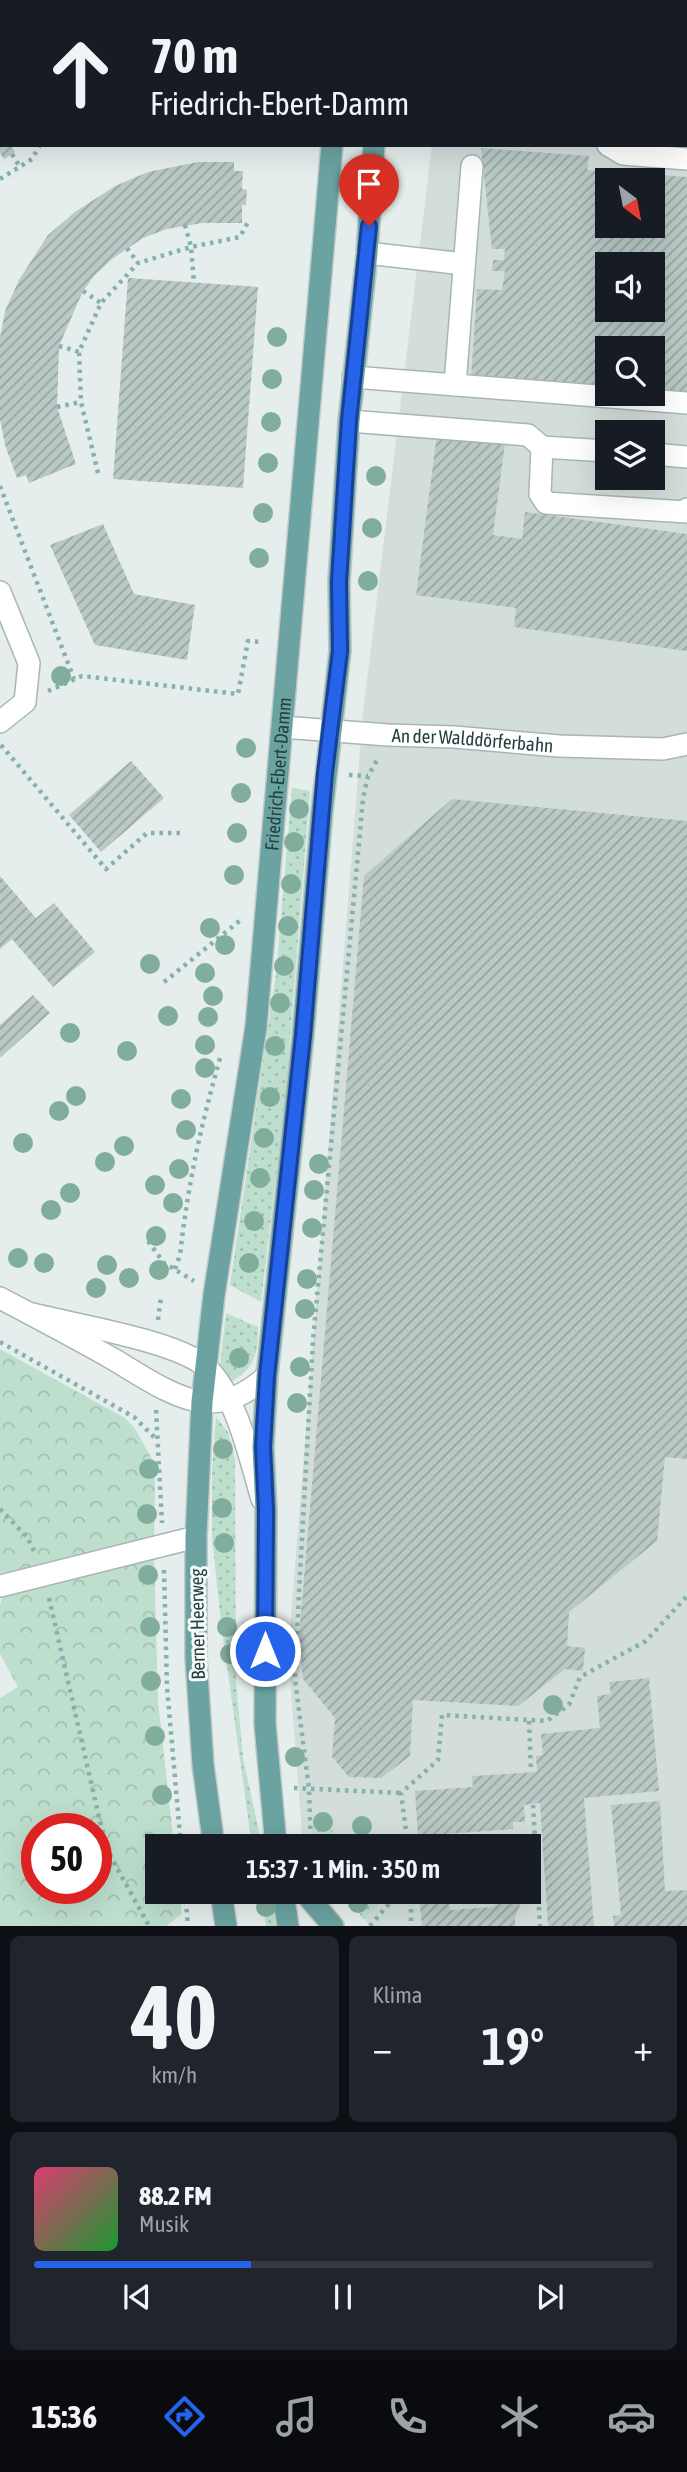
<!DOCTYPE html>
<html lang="de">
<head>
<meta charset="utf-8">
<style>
	:root { --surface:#171b24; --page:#20242c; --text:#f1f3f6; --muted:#9ea1a6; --line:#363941; --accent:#2563eb }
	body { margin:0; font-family:"Asap Condensed",sans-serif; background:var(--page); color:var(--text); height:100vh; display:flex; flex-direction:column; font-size:26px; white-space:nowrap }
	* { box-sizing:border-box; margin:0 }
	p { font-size:23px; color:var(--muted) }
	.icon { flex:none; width:38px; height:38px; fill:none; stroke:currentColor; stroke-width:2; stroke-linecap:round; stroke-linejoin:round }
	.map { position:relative; height:1926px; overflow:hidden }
	.sheet { display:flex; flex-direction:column; gap:10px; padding:10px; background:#0d0f14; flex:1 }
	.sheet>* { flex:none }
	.hud { position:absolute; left:0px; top:0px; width:688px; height:147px; box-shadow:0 7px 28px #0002; background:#171b24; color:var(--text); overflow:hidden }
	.needle { width:46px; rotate:148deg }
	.fabs { position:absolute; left:595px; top:168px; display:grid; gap:14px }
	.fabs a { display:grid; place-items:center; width:70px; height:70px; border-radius:0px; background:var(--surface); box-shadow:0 7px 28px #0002; font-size:35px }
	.speed { position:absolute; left:21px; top:1813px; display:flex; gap:14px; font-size:35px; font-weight:700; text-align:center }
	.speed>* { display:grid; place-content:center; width:91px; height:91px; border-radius:50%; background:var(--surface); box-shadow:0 7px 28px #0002; line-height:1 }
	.speed .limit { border:10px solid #d22; background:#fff; color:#111 }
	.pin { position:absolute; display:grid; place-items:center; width:60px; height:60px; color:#fff; margin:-72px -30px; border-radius:50% 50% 50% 0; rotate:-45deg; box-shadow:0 0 7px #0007 }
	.pin .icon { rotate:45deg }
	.me { position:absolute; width:77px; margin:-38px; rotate:0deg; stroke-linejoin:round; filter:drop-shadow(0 0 5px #0008) }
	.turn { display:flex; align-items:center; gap:24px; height:147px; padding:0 35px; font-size:32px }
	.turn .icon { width:91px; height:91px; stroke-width:2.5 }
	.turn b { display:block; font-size:49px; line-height:60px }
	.big { font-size:52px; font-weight:600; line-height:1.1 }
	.sheet .tile { flex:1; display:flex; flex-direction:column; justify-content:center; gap:10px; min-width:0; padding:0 24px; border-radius:10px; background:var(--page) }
	.sheet .dial { align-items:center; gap:0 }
	.dial b { font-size:91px; line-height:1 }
	.song { display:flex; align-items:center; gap:21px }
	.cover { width:84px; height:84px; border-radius:10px; background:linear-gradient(135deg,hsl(340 70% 55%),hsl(130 70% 35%)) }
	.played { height:7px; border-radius:4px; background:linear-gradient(90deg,var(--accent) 35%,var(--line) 35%) }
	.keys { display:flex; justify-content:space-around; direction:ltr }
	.heat { display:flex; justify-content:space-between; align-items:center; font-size:38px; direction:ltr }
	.sheet .tiles { flex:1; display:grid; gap:10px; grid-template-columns:1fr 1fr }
	.tile:last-child { grid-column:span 2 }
	.trip { position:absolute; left:145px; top:1834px; width:396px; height:70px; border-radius:0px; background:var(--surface); box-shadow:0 7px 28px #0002; font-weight:600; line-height:70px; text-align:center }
	.dock { display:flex; height:112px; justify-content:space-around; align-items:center; background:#090b0e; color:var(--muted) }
	.dock .icon { width:49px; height:49px }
	.dock .current { color:var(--accent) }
	.dock b { font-size:32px; color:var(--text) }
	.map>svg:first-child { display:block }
</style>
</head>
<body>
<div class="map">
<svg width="687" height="1926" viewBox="0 0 687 1926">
	<defs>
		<pattern id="grass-dots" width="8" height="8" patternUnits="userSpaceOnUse" patternTransform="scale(1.75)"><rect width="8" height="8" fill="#bedfce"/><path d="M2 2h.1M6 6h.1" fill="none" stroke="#a3c0b2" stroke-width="1.8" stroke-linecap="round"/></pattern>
		<pattern id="park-crowns" width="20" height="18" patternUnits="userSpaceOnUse" patternTransform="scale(1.75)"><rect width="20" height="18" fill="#bedfce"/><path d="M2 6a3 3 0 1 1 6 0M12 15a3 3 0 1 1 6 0" fill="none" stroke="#a3c0b2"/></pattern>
		<pattern id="building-hatch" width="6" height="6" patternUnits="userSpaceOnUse" patternTransform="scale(1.75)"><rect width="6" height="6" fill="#bac9c6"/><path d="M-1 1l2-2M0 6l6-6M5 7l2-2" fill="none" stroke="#97a5a2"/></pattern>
	</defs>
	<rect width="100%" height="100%" fill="#e5eeec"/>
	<path fill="#d3dedb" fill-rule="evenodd" d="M437,0H687V1926H371L341,1892H528V1846H308L302,1833L288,1654L363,713L432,145H686V2H437ZM607,180H653V226H607ZM607,264H653V310H607ZM607,348H653V394H607ZM607,432H653V478H607Z"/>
	<path fill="url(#grass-dots)" d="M292,788L310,791L285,1100L261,1302L230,1285L276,974Z
		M226,1313L258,1327C258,1354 255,1367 231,1382L219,1373Z
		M216,1417L228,1432L235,1459L236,1680L243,1757L262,1846H252L250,1832L221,1623L212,1538V1471Z
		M329,1822L338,1846H316L312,1828Z
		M260,1892H270L276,1926H266Z
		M344,1892H390L364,1920Z"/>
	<path fill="url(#park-crowns)" fill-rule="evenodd" d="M0,1349L125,1418L134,1427L152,1459L155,1474L154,1550L158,1701L174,1846H158V1892H179L182,1914L166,1926H0V1698L18,1687L0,1654V1606L2,1597L12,1592L5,1572L0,1573ZM37,1829H96V1888H37Z"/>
	<path fill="url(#building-hatch)" fill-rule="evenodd" d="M0,145H11L15,152L4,159L0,153Z
		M481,148L589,156L587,170L687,177V392L653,390V348H607V387L471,379L477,289L502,290L505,271H492L493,260H504L505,249H492ZM607,180H653V226H607ZM607,264H653V310H607Z
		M198,162H234V171H243L242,189L247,190L246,205H242V223H202L167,229L143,238L112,259L94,276L83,291L59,346L57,407L76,464L29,483L26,475L17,478L5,445L0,419V338L5,311L19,280L48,235L75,212L115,186L148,172Z
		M128,278L258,287L243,488L113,479Z
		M437,434L505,443L493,535L522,539L525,512L687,534V651L514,627L516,608L416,595Z
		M103,524L134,594L195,605L187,660L95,645L50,545Z
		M131,761L164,798L101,852L69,815Z
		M452,799L687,821V1459L665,1457L657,1541L569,1612L567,1646L585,1648L583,1671L565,1669L518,1706L413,1700L410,1756L381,1778L349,1777L332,1757L335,1718L303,1679L299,1637L364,876Z
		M0,876L36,918L54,903L95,952L53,987L12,939L0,949Z
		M33,995L50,1013L0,1058V1025Z
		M649,1678L659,1791L584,1798L594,1926H548L540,1803L524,1805L525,1822H513V1829L418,1836L415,1791L473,1787L472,1776L537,1772L536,1756L543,1755L541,1734L600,1728L597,1696L611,1694L609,1682Z
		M660,1801L665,1891L687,1890V1926H614L613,1916L621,1915L611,1805Z
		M449,1894L450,1910L494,1907L501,1897L514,1896L520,1905L515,1918V1926H422L419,1896Z"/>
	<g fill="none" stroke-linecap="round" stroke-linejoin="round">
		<g stroke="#a7b6b5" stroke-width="24">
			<g id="minor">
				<path d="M686,71L687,70"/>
				<path d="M608,145L623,154L687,159"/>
				<path d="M367,253L464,264"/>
				<path d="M353,377L687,403"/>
				<path d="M455,385L472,166"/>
				<path d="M349,421L528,435L542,447L607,451"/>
				<path d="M542,447L540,494L546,503L687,512V509"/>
				<path d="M653,454L687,457"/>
				<path d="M0,592L29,663L25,702L0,722"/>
				<path id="s1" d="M282,727L388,735L454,737L559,746L663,749L687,744"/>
				<path d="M0,1298C38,1318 76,1338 113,1359C139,1374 175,1400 205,1402C230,1403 249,1392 267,1376"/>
				<path d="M32,1314C72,1324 177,1341 206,1367C237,1396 250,1459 262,1499"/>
				<path d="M0,1586L196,1537"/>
			</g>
		</g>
		<g stroke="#c2cac9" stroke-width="24">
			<g id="major">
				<path d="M361,2V0"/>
				<path id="s2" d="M214,1846L203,1765L196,1658V1537L202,1402L214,1295L256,1027L332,145"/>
				<path d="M276,1846L265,1724L266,1511L263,1447L267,1376L303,1036L322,811L340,651L339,582L349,421L367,253L374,145"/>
				<path d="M221,1892L226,1926"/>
				<path d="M283,1892L288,1926"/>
				<path d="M304,1892L333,1926"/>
			</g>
		</g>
		<path stroke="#85b1ae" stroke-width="4.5" stroke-dasharray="3.5 5" stroke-linecap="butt" d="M36,0L37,2
			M0,72H2
			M12,154L20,167
			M0,179L32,159L40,145
			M185,225L191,247L194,283
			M127,248L138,263
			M83,291L101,303
			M59,346L79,352
			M57,407L81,402
			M98,473L81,402L79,352L101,303L138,263L191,247L240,237L249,220
			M0,486L74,679
			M48,691L82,676L238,694L248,641L261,642
			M1,745L106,869L147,833H183
			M349,775L368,776
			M164,982L242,919
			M148,1241L164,1263L194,1281
			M175,1269L180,1255C188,1184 201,1124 221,1055
			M158,1320L161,1297
			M0,1342L134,1417L156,1439
			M156,1410L162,1523
			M0,1509L27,1537L35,1553
			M164,1570L167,1687L181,1846
			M49,1598L101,1826L111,1857L149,1926
			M529,1721L531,1772
			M294,1788L401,1793
			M533,1805L540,1926
			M311,1846L309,1789L295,1679L299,1593L313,1340L363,799L368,776L377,760
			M408,1846L401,1793L438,1760L442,1715L547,1721L569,1705L580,1677L646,1641L687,1596
			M409,1846L535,1842
			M185,1892L188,1926
			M411,1892V1926
			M370,1926L399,1892"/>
		<use href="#minor" stroke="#fff" stroke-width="21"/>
		<use href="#major" stroke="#6aa3a1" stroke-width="21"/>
	</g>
	<g fill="#80ad9c">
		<circle cx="277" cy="337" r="10"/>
		<circle cx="272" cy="379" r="10"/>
		<circle cx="271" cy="422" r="10"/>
		<circle cx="268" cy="463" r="10"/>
		<circle cx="376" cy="476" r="10"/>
		<circle cx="263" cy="513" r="10"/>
		<circle cx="372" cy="528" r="10"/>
		<circle cx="259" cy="558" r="10"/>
		<circle cx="368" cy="581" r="10"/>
		<circle cx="61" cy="676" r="10"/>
		<circle cx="246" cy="748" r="10"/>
		<circle cx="241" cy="793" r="10"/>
		<circle cx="299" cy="809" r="10"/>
		<circle cx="237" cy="833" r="10"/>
		<circle cx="294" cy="842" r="10"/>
		<circle cx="234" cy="875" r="10"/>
		<circle cx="291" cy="884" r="10"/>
		<circle cx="288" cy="926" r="10"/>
		<circle cx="210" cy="928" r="10"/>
		<circle cx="225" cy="945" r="10"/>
		<circle cx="150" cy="964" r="10"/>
		<circle cx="284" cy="966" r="10"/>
		<circle cx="205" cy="973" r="10"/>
		<circle cx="213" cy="996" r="10"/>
		<circle cx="280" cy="1003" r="10"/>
		<circle cx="168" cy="1016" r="10"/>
		<circle cx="208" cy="1017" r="10"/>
		<circle cx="70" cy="1033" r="10"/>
		<circle cx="205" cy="1045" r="10"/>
		<circle cx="275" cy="1046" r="10"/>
		<circle cx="127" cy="1051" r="10"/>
		<circle cx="205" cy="1068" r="10"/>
		<circle cx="76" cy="1096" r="10"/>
		<circle cx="270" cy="1097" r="10"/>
		<circle cx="181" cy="1099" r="10"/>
		<circle cx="59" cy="1111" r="10"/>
		<circle cx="186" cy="1130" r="10"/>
		<circle cx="264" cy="1138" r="10"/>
		<circle cx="23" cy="1143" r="10"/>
		<circle cx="124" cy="1146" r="10"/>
		<circle cx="105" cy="1162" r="10"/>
		<circle cx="319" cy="1164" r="10"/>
		<circle cx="179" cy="1169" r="10"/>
		<circle cx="260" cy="1178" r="10"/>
		<circle cx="155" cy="1185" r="10"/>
		<circle cx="314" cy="1190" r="10"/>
		<circle cx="70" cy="1193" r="10"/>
		<circle cx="173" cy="1203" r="10"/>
		<circle cx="51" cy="1210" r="10"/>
		<circle cx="254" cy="1221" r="10"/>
		<circle cx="312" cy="1228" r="10"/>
		<circle cx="156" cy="1236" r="10"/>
		<circle cx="18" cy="1258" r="10"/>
		<circle cx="44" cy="1263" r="10"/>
		<circle cx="249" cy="1263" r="10"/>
		<circle cx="107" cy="1265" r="10"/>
		<circle cx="159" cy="1270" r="10"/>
		<circle cx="129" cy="1278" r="10"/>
		<circle cx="307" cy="1279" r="10"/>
		<circle cx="96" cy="1288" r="10"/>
		<circle cx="305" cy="1309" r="10"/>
		<circle cx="239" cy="1358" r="10"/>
		<circle cx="300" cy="1367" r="10"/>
		<circle cx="297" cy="1403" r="10"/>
		<circle cx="223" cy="1449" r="10"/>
		<circle cx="149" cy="1469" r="10"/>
		<circle cx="222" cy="1508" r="10"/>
		<circle cx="147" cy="1514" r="10"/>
		<circle cx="224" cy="1543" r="10"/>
		<circle cx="148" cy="1575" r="10"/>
		<circle cx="150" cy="1627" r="10"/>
		<circle cx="227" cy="1627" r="10"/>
		<circle cx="230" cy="1654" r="10"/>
		<circle cx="151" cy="1681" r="10"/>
		<circle cx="553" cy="1705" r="10"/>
		<circle cx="155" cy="1736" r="10"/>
		<circle cx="295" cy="1757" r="10"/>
		<circle cx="162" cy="1795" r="10"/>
		<circle cx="323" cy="1822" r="10"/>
		<circle cx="362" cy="1826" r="10"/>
		<circle cx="358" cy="1903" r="10"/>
		<circle cx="266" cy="1907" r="10"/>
	</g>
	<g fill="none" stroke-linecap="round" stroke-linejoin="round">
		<g stroke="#184099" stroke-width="18">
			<path id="route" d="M265,1651L266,1511L263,1447L267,1376L303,1036L325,773L340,651L339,582L349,421L369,226"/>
		</g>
		<use href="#route" stroke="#2563eb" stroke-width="12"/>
	</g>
	<g text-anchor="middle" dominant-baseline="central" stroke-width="6" stroke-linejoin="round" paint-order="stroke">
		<g font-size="19" fill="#24403f" stroke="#f6faf9">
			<text stroke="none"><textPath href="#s1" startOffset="191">An der Walddörferbahn</textPath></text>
			<text stroke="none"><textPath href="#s2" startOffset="1078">Friedrich-Ebert-Damm</textPath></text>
			<text transform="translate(197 1624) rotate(-91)">Berner Heerweg</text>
		</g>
	</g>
</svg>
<div class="fabs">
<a><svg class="needle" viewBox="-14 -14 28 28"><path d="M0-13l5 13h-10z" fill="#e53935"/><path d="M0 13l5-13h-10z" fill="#9ea1a6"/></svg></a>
<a><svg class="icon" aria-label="sound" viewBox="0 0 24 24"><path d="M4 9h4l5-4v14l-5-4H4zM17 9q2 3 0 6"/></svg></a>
<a><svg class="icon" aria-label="search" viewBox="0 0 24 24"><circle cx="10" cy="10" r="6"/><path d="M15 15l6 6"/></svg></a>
<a><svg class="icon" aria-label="layers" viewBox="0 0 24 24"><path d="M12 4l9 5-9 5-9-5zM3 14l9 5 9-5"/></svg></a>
</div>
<div class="speed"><div class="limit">50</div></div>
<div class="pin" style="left:369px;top:226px;background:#d93025"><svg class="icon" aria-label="arrive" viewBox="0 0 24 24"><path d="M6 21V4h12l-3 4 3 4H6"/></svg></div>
<svg class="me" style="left:265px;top:1651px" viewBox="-20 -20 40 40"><circle r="17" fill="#2563eb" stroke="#fff" stroke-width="3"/><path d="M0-11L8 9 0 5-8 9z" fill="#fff"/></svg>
<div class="trip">15:37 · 1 Min. · 350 m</div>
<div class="hud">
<div class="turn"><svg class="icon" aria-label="ahead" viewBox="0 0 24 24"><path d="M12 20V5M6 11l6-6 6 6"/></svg><div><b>70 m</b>Friedrich-Ebert-Damm</div></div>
</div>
</div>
<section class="sheet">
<div class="tiles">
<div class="tile dial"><b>40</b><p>km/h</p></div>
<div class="tile"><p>Klima</p>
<div class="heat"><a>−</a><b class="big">19°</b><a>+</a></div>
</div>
<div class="tile">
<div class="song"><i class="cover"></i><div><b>88.2 FM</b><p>Musik</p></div></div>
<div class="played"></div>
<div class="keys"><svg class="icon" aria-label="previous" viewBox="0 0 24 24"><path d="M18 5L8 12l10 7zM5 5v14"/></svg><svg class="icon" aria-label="pause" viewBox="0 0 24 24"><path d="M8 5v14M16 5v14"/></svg><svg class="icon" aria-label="next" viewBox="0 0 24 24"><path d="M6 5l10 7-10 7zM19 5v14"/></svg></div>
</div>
</div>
</section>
<nav class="dock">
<b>15:36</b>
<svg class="icon current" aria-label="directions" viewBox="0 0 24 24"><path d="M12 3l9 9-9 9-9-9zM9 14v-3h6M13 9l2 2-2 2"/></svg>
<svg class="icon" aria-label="music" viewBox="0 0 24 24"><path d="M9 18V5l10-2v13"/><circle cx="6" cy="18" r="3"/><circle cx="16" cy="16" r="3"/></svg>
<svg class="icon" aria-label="phone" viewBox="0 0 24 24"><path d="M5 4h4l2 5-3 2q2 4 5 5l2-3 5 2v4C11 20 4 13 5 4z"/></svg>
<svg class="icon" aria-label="climate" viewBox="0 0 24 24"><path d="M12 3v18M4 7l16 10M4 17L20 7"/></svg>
<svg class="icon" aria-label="car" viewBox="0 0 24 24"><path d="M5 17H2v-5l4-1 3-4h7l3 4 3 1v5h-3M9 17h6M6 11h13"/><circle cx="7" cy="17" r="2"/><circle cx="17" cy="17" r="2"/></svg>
</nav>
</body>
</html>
